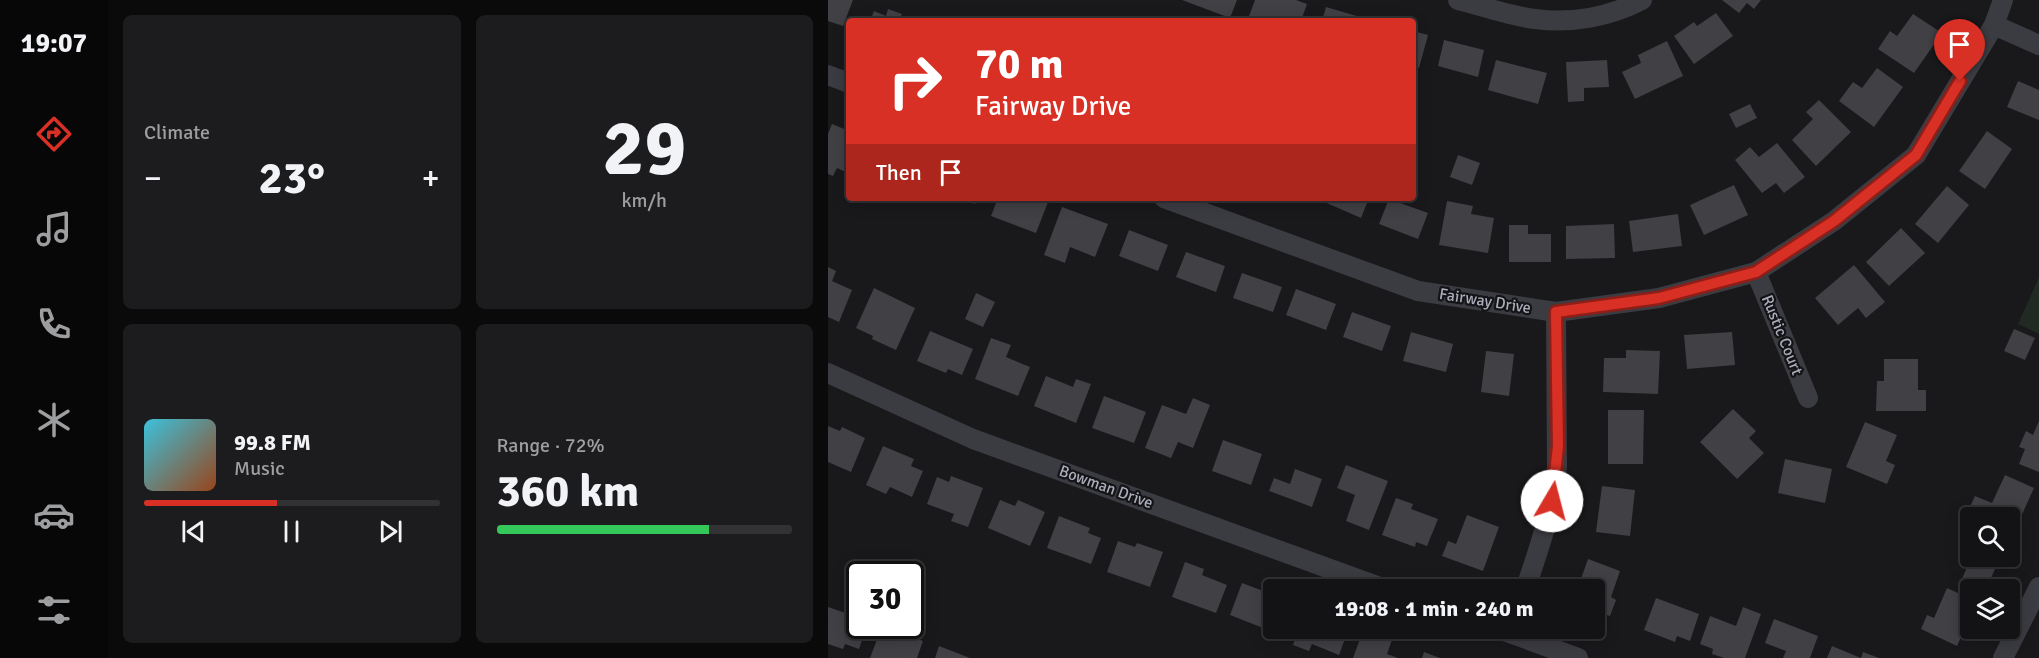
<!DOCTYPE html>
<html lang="en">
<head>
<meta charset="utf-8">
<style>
	:root { --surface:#131214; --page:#1c1b1d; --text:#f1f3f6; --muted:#9d9ea0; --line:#323234; --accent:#d93025 }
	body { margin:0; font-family:Signika,sans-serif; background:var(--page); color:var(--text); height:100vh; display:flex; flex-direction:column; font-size:22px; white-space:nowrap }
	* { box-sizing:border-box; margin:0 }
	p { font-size:20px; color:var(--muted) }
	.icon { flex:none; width:33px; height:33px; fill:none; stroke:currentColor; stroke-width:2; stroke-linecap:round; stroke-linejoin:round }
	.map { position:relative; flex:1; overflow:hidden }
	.sheet { display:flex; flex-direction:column; gap:15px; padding:15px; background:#0a0a0b; width:720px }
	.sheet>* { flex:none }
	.hud { position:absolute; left:18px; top:18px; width:570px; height:183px; border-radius:6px; box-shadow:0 3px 15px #0003,0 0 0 2px var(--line); background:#d93025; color:#fff; overflow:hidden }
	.tools { position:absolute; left:1132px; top:507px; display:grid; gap:12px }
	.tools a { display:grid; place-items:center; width:60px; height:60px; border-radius:6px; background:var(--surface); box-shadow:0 3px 15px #0003,0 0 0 2px var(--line); font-size:30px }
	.speed { position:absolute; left:18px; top:561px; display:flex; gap:12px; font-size:30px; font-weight:700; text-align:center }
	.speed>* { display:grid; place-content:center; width:78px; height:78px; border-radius:50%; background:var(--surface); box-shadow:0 3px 15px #0003,0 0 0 2px var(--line); line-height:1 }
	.speed .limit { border:3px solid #111; border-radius:9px; background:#fff; color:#111 }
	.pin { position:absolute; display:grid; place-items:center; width:51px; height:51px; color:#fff; margin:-62px -26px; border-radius:50% 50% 50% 0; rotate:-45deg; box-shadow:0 0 6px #0007 }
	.pin .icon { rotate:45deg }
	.me { position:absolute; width:66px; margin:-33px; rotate:8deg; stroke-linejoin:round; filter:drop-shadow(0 0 4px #0008) }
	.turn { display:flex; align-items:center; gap:21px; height:126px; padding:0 30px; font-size:27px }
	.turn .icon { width:78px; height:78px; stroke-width:2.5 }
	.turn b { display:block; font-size:42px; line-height:51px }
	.then { display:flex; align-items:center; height:57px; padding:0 30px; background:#0003; gap:12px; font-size:22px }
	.big { font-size:45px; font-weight:700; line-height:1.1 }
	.sheet .tile { flex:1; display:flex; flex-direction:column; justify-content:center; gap:9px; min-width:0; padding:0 21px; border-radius:9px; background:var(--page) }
	.sheet .dial { align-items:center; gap:0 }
	.dial b { font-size:78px; line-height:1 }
	.song { display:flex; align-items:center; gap:18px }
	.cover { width:72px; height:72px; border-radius:9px; background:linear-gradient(135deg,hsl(190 70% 55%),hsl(20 70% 35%)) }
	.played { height:6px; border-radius:3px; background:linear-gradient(90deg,var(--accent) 45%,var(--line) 45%) }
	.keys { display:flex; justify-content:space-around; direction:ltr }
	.heat { display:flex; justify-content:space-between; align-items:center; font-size:33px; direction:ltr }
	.charge { height:9px; border-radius:4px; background:linear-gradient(90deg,#34c759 72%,var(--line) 0) }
	.sheet .tiles { flex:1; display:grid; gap:15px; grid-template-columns:repeat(2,1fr) }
	.trip { position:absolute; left:435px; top:579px; width:342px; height:60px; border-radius:6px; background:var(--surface); box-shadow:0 3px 15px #0003,0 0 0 2px var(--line); font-weight:700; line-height:60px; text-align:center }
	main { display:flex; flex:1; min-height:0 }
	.tabs { display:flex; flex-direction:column; width:108px; justify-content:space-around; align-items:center; background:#080708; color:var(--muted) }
	.tabs .icon { width:42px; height:42px }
	.tabs .current { color:var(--accent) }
	.tabs b { font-size:27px; color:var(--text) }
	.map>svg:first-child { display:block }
</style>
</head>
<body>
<main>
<nav class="tabs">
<b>19:07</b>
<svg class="icon current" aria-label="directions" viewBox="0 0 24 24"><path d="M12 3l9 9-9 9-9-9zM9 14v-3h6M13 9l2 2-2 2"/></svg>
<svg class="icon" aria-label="music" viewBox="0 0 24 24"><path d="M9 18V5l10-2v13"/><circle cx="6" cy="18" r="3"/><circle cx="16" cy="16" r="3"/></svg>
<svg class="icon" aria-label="phone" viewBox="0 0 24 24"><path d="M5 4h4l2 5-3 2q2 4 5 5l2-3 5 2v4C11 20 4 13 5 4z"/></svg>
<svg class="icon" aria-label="climate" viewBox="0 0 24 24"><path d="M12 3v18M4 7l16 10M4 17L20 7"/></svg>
<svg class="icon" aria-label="car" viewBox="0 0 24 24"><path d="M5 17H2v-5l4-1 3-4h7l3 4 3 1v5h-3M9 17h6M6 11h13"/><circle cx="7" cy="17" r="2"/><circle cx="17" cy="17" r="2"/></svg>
<svg class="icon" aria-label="filters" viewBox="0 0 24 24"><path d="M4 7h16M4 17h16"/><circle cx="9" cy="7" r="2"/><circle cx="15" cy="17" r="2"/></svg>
</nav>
<section class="sheet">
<div class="tiles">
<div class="tile"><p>Climate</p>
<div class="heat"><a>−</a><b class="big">23°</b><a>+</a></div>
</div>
<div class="tile dial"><b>29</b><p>km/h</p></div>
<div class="tile">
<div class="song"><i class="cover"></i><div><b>99.8 FM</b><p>Music</p></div></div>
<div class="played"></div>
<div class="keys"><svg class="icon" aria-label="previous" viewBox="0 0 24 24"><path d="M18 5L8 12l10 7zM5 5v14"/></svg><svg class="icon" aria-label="pause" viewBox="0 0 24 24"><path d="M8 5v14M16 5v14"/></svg><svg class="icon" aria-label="next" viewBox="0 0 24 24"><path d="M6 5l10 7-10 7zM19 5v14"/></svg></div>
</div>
<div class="tile"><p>Range · 72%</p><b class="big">360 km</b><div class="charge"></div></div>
</div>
</section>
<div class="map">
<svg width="1211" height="658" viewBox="0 0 1211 658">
	<rect width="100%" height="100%" fill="#19181b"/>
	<path fill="#202922" d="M1211,277V334L1190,324Z"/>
	<path fill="#404045" d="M0,0H25L15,26L0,21Z
		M354,0H409L402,18Z
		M427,0H468L479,4L473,21H425L426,17L421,16Z
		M894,0H933L926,9L919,3L911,13Z
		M498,7L539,19L538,21H494Z
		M60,9L74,14L71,21H42L46,11L58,16Z
		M888,13L905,36L866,64L846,36L866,22L869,26Z
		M1085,14L1114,33L1086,73L1050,49L1062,31L1069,36Z
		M585,31L600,35L591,68L585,66Z
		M616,40L656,50L650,77L610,66Z
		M839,41L855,76L807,99L794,72L813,63L810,55Z
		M668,60L719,73L710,104L660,90Z
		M779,60L781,87L756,88V101L740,102L738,62Z
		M1049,68L1075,87L1046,127L1011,101L1025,82L1034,88Z
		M1190,81L1211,90V120L1179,107Z
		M991,100L1023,132L988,166L964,140L985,119L978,112Z
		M922,104L929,118L908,128L901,114Z
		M4,124L21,131V171L20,173L9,168L5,176L0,174V134Z
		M1159,131L1184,149L1157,189L1131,171Z
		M949,143L977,177L956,193L948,183L934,193L907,160L922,147L931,157Z
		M630,155L652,163L644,185L622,177Z
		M906,185L920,215L876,235L862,205Z
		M1119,186L1141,205L1110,243L1087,224Z
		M131,198H150L147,204Z
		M170,198H210L220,202L208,233L163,216Z
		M496,198H541L533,218L494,201Z
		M561,199L600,213L590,239L551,224Z
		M619,201L645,206L643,214L666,218L660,253L611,245Z
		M234,207L280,224L267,257L242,247L237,263L216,255Z
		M850,214L854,246L805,252L801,221Z
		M786,224L787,258L738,259V226Z
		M681,225H700V234H723V262H681Z
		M1073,228L1097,253L1061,286L1038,262Z
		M301,230L340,245L330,271L291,256Z
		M358,252L397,266L388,292L348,277Z
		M1026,265L1057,302L1038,318L1030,308L1010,325L987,298Z
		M0,267L8,271L4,281L24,290L11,322L0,317Z
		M414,273L454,287L445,312L405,298Z
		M46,288L87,308L68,350L44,339L45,336L28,328Z
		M468,289L508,304L498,330L458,315Z
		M148,293L167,302L155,327L137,319Z
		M524,312L563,326L554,351L515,337Z
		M1186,329L1207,338L1197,360L1176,351Z
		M102,331L145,349L134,375L120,369L118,373L89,361Z
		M583,332L625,344L618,372L575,361Z
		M904,332L907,365L859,369L856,335Z
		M163,338L183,345L178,357L202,367L190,396L147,379Z
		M798,350L832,351L830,394L775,392L776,358H798Z
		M658,351L686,354L681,396L653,392Z
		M1056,359H1090V390H1098V411H1048L1049,381H1056Z
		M218,376L245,387L248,379L263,384L248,423L206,406Z
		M276,396L318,412L306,443L264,428Z
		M365,398L382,405L365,448L350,442L343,458L317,448L334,405L358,414Z
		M905,409L928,431L921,438L936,453L909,479L872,442Z
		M780,410H816L815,464H780Z
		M1211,421V472L1191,464L1197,449L1191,447L1198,431L1205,435Z
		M1037,422L1069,435L1058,461L1067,465L1059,484L1018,467Z
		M0,426L12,431L14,427L37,438L23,472L0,462Z
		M395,440L434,454L423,485L384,471Z
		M55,446L86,459L83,466L95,471L84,497L62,487L58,494L38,485Z
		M957,459L1004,469L997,503L950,493Z
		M518,465L560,481L541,530L518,521L527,495L509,488Z
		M467,469L494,479L484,507L441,491L446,478L462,484Z
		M1177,475L1206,488L1186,532L1182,530V518H1154L1140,511L1147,496L1164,503Z
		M123,476L155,488L140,527L123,521L126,514L99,504L109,477L121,482Z
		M774,486L807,490L802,536L768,532Z
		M568,498L585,504L583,509L610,519L599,546L588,542L587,547L554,535Z
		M172,500L187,506L190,500L217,512L202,546L160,528Z
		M639,515L671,527L655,571L614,556L620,541L628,544Z
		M231,516L262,528L260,533L273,538L263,564L219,548Z
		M290,541L307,547L309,543L335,552L322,587L279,572Z
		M1144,556H1173L1158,589L1134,579Z
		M760,559L792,571L783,597L788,600L782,616L766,611V590H749Z
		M357,562L376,569L374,575L399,585L388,613L344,597Z
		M414,583L446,595L445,632L402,615Z
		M1119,588L1143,599V615L1129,646L1093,629L1099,615L1106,618Z
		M828,598L871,614L862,641L849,636L847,642L816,630Z
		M0,607L32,618V626H39L31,649L17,644L15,649L0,644Z
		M915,607L933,614L917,658H896L884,654L885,649L872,644L882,616L908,626Z
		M946,619L990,636L982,658H955L958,651L937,643Z
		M54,626L95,641L89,658H42Z
		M471,628H521L511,655L484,644L481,651L465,645Z
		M536,628L565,637L559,654L570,658H525Z
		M111,646L142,658H107Z
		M1004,646L1033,658L1035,652L1051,658H999Z
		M596,652L612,658H594Z"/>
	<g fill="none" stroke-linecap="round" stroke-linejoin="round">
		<path stroke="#3b3b42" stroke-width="20" d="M630,0C655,6 681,16 707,19C743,24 782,17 814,0
			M1166,25L1211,45
			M0,75L21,83
			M336,198L590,291L728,312L831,298L928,272L1006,221L1088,155L1166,25L1175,0
			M928,272L980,398
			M0,373L145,439L560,590
			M697,590C711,549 724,511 729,467L728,312
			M668,628L750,658
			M1175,658L1211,587"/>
	</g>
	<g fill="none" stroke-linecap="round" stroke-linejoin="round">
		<g stroke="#8d1f18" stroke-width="15">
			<path id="route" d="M724,501L730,446L728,312L831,298L928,272L1006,221L1088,155L1132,81"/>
		</g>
		<use href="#route" stroke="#d93025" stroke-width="10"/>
	</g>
	<g text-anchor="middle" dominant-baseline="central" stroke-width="4.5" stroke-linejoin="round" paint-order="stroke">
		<g font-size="16" fill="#aaadbb" stroke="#141316">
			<text transform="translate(657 301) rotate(9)">Fairway Drive</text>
			<text transform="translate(954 335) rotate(68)">Rustic Court</text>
			<text transform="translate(278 487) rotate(20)">Bowman Drive</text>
		</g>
	</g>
</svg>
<div class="tools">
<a><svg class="icon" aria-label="search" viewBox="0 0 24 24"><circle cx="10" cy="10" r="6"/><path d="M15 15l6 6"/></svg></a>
<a><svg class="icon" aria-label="layers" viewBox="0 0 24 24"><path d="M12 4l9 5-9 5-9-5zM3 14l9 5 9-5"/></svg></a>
</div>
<div class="speed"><div class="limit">30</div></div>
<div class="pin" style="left:1132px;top:81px;background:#d93025"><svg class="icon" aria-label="arrive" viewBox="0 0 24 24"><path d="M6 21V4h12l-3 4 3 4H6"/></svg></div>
<svg class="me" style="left:724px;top:501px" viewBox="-20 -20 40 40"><circle r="19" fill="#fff"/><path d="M0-13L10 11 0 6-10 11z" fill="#d93025"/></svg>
<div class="trip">19:08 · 1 min · 240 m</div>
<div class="hud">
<div class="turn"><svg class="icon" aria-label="right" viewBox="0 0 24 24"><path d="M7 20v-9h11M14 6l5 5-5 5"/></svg><div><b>70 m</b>Fairway Drive</div></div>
<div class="then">Then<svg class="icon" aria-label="arrive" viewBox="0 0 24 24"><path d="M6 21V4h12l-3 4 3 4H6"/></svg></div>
</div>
</div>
</main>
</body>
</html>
